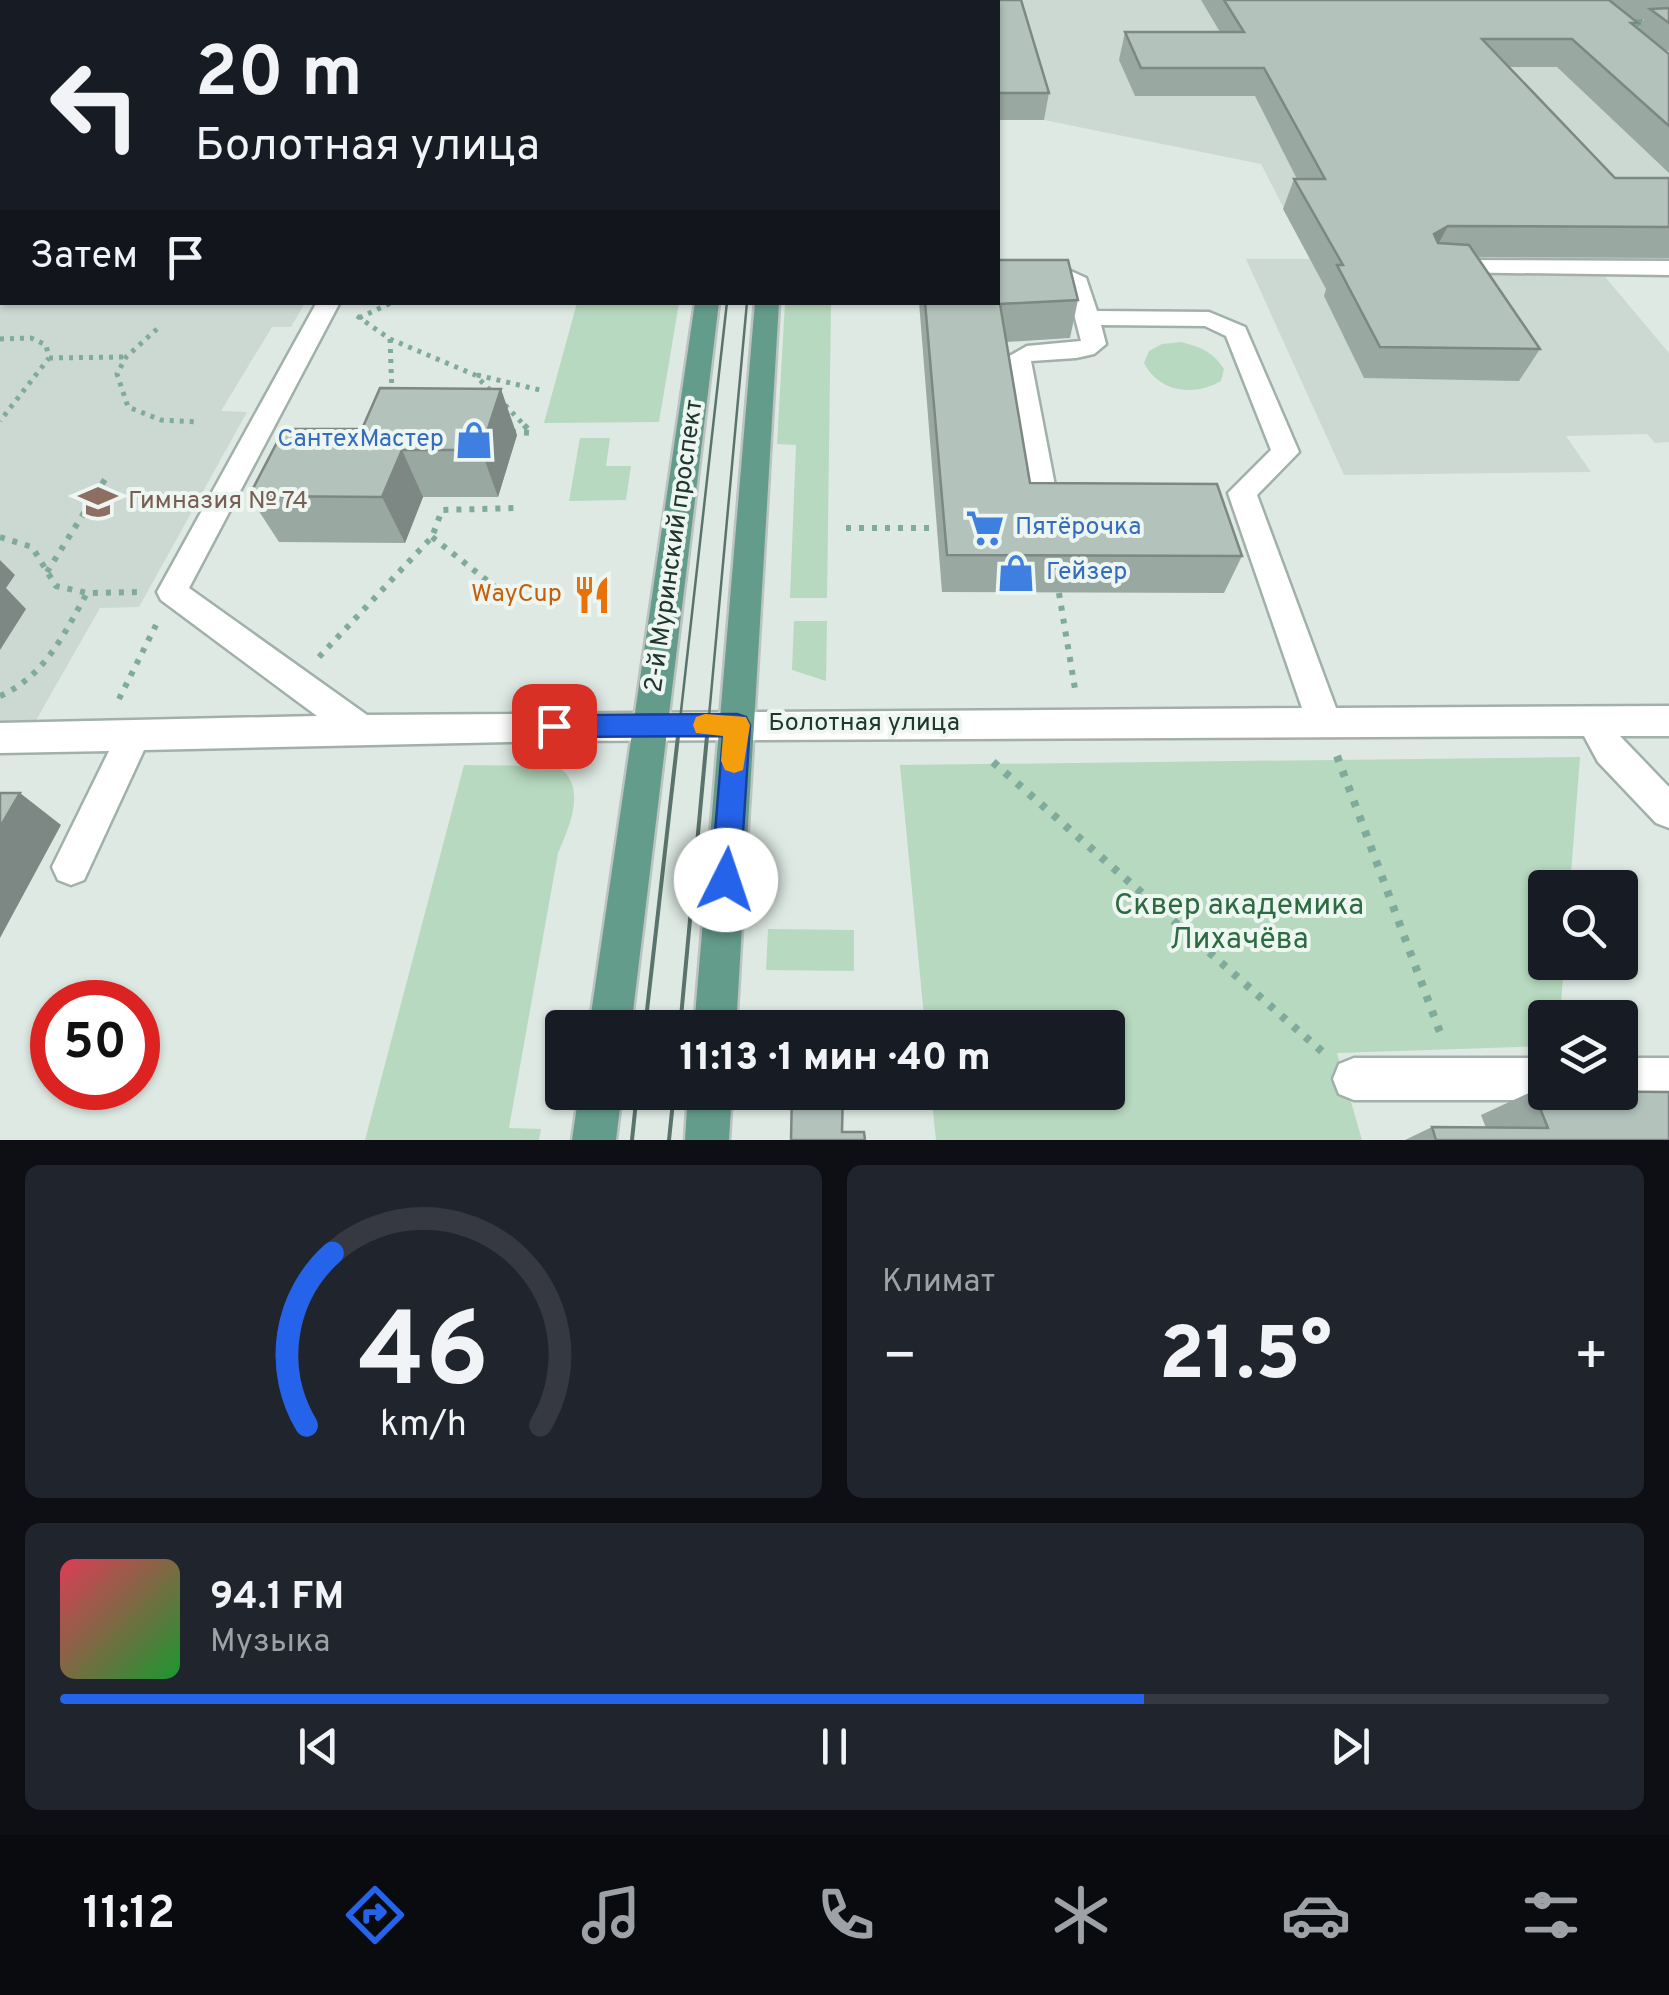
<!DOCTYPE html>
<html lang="ru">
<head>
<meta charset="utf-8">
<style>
	:root { --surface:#171b24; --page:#20242c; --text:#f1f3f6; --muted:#9ea1a6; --line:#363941; --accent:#2563eb }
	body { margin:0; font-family:Overpass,sans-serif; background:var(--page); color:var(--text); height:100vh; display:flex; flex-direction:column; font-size:38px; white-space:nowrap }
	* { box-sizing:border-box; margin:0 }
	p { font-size:32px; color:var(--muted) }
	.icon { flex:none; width:55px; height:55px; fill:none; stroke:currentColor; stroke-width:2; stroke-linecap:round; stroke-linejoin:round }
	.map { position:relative; height:1140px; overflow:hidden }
	.details { display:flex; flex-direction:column; gap:25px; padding:25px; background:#0d0f14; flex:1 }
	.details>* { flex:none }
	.top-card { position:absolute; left:0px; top:0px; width:1000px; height:305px; box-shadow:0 2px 8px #0004; background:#171b24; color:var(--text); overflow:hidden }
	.controls { position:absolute; left:1528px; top:870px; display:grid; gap:20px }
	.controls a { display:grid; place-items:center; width:110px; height:110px; border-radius:10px; background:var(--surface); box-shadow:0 2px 8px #0004; font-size:50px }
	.speed { position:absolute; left:30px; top:980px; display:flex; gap:20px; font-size:50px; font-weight:700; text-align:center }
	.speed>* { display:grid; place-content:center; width:130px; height:130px; border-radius:50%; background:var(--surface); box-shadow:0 2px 8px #0004; line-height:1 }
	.speed .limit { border:15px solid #d22; background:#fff; color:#111 }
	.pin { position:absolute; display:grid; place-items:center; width:85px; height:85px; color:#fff; margin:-42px; border-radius:20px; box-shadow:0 5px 15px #0006 }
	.me { position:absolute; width:110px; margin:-55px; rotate:4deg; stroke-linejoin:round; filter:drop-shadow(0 0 8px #0008) }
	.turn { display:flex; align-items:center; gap:35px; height:210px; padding:0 30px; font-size:45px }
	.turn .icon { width:130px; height:130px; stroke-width:2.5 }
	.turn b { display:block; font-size:70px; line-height:85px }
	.then { display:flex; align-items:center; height:95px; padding:0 30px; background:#0003; gap:20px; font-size:38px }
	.big { font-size:75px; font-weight:800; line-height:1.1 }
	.details .widget { flex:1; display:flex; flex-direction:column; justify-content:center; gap:15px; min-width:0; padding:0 35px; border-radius:15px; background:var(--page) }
	.details .dial { align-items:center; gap:0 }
	.dial svg { height:260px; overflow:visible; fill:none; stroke:var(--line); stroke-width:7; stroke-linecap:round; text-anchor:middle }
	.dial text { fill:var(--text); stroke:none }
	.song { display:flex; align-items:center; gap:30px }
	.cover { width:120px; height:120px; border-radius:15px; background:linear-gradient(135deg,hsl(350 70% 55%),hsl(130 70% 35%)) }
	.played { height:10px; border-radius:5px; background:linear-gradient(90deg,var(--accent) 70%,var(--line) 70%) }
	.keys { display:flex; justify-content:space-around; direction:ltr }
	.heat { display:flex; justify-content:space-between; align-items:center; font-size:55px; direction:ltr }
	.details .tiles { flex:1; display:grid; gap:25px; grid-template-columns:1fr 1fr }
	.widget:last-child { grid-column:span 2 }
	.trip { position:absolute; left:545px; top:1010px; width:580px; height:100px; border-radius:10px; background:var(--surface); box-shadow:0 2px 8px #0004; font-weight:800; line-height:100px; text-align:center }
	.dock { display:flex; height:160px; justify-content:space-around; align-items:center; background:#090b0e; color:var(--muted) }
	.dock .icon { width:70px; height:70px }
	.dock .selected { color:var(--accent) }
	.dock b { font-size:45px; color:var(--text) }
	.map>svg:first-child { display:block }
</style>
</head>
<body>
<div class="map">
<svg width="1669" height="1140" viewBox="0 0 1669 1140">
	<rect width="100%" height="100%" fill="#dee9e3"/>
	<path fill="#ccd8d2" d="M893,0H1556L1669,97V259L1591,260L1669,353V442L1655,443L1647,434L1566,436L1591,472L1344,475L1246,259H1310L1261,164L1044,120H998V2Z
		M0,172L2,302L305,303L291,327H272L221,411L247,412L139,607L100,608L35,722H0Z"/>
	<path fill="#b7d9bf" d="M577,303H679L659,422L544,423Z
		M785,303H831L827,598H790L796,445L777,444Z
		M1181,342C1201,347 1213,352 1224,369L1221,381C1193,397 1159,392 1144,363L1149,351L1162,344Z
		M580,438H610L606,466H631L626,500L569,501Z
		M794,621H827L826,681L792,670Z
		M1580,757L1570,887L1545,888V962L1564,963L1560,1017L1545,1018V1046L1337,1053L1362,1140H936L931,1093L1108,1092V1028L925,1027L900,765Z
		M464,765L557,766C588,785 570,826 558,853L509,1128L541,1129L539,1140H365Z
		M768,929L854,930V971L766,970Z"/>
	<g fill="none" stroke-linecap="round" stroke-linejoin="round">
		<g stroke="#a1b0aa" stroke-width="5">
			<path id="minor" d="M0,82H2V92H0Z
				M2,147V160L0,161V148Z
				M1447,260L1669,261V275L1439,272L1436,267L1439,262Z
				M998,262H1051L1086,278L1097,311L1209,312L1245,327L1299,452L1257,495L1336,708L1669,706V736H1620L1669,787V828L1656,823L1598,762L1584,736L554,741L144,750L84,880L71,885L58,880L52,867L109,751L0,753V723L317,716L161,600L157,592L317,302H340L189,588L367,715L1302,708L1228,493L1271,450L1226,336L1205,326L1101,325L1106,344L1094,354L1076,358L1031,361L1056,491L1074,500L1078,507L1074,514C1059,519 1037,511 1029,497L1006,358L1027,346L1081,341L1067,287L1047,276H998Z
				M1354,1058H1545V1092H1561L1545,1100H1354L1339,1094L1333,1079L1339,1064Z
				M1620,1058H1669V1100H1620L1605,1094L1620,1092Z"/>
		</g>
		<g stroke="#bcc3c1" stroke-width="5">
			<path id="major" d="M739,0H755V2H739Z
				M695,302H719L631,1028H589Z
				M755,302H779L736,1028H694Z
				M579,1092H622L616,1140H572Z
				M688,1092H732L729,1140H685Z"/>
		</g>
		<path stroke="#80ab9c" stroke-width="5" stroke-dasharray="4 6" stroke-linecap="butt" d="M357,316L390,339L475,375L493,393
			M359,318L393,302
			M157,329L126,357L117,374L128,407L161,420L197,422
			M0,339L31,338L46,345L49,358L0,421
			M390,339L392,393
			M49,358L126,357
			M477,375L544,391
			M505,405L526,427"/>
		<path stroke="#80ab9c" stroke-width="6" stroke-dasharray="5 8" stroke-linecap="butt" d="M524,425L531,432
			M511,432L532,433
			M846,528H937
			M0,537L32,547L56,586L87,593L142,592
			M432,537L499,590
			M47,572L109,473
			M1059,593L1075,689
			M319,657L432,537L442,510L517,508
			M0,696C45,676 64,634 87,593
			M119,699L156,625"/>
		<path stroke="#80ab9c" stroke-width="8" stroke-dasharray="6 10" stroke-linecap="butt" d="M1337,756L1441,1035
			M993,762L1326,1055"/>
		<use href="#minor" fill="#fff" fill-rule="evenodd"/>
		<use href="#major" fill="#649c8c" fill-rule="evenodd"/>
		<path stroke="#5a736c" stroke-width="2.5" d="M678,738L727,302
			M707,738L747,302"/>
		<path stroke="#5a736c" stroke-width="4" d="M645,1028L678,736
			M680,1028L707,736
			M632,1140L637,1092
			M669,1140L674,1092"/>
	</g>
	<circle fill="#7da48b" cx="1635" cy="20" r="8"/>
	<path fill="#9aa8a2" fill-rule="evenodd" d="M957,0H1021L1049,93L1044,120H998V2H958Z
		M1201,0H1669V51H1665L1669,54V173L1557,67H1509L1615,178H1669V258L1477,257L1540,349L1519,381L1364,378L1324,296L1326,289L1283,209L1294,179H1297L1255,96H1135L1119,60L1125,32H1220ZM1633,19H1644L1638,29L1636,27L1638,23Z
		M1078,300L1070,338L1006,342L1030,483L1242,556L1224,593L942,592L919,302Z
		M362,429L517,435L498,497H423L405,543L279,542L249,496Z
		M1533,1091L1669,1140H1405L1432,1127L1486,1128L1481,1115Z"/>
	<path fill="#7d8884" d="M249,0H289L286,2H246Z
		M586,0H600L599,2H585Z
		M1448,226L1432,256L1434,234Z
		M501,389L517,435L498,497L481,450Z
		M402,450L423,497L405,543L382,497Z
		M0,560L15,575L6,588L26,609L0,650Z
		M20,793L61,825L0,938V827Z"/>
	<path fill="#b3c3bc" stroke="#7d8884" stroke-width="2.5" d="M157,0H249L246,2H155Z
		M356,0H586L585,2H354Z
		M965,0H1021L1049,93H998V2H965Z
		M1224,0H1609L1638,23H1631L1669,54V126L1572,39H1482L1615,178H1669V227L1448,226L1434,234L1438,243L1469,245L1540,349L1380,347L1337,265H1343L1294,179H1325L1264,68H1141L1125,32H1244Z
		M1669,8V23L1650,9Z
		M998,260H1068L1078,300L1000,304L1030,483L1217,484L1242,556L947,555L925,302H998Z
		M380,388L501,389L481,450H402L382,497L249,496L284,429H362Z
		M0,793H20L0,827Z
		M1533,1091L1669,1092V1140H1436L1432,1127L1548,1128Z
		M792,1092H843L842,1132H864L865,1140H791Z"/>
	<path fill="#2563eb" stroke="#184099" stroke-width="2.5" d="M737,714L746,717L750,725L740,880L736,890L726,894L715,890L711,880L723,736L554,737L545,734L541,726L545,718L554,715Z"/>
	<path fill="#f59e0b" d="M705,714L746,717L750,725L743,770L734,773L725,770L721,761L723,736L696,733L693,725L696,717Z"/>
	<defs>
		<g id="shop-bare" transform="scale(3)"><path d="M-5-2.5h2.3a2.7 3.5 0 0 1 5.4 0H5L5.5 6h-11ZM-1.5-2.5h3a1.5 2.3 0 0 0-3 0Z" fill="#3f7fe0" stroke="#eef6f1" stroke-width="2.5" paint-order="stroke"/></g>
		<g id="school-bare" transform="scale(3)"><path d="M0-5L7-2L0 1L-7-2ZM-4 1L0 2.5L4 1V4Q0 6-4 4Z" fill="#8d6e63" stroke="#eef6f1" stroke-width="2.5" paint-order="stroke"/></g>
		<g id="supermarket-bare" transform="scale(3)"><path d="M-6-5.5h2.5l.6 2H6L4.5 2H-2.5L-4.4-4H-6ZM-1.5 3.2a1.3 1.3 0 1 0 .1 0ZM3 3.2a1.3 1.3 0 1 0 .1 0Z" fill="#3f7fe0" stroke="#eef6f1" stroke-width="2.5" paint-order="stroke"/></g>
		<g id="restaurant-bare" transform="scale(3)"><path d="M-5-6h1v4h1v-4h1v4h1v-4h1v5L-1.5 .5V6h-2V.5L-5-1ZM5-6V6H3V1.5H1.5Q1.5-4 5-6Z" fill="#e8710a" stroke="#eef6f1" stroke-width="2.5" paint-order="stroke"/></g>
	</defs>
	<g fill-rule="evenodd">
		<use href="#shop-bare" x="474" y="440"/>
		<use href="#school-bare" x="98" y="502"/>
		<use href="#supermarket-bare" x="985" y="528"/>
		<use href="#shop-bare" x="1016" y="573"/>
		<use href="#restaurant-bare" x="592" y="595"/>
	</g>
	<g text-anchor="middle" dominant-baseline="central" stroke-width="8" stroke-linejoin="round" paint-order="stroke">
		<g font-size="25" fill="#366cbe" stroke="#eef6f1" text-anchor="start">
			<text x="444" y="440" text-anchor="end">СантехМастер</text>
			<text x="1015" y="528">Пятёрочка</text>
			<text x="1046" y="573">Гейзер</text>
		</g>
		<g font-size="25" fill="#785e54" stroke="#eef6f1" text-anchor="start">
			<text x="128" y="502">Гимназия № 74</text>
		</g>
		<g font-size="25" fill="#203730" stroke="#eef6f1">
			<text transform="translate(675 546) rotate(-82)">2-й Муринский проспект</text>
			<text x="864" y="724">Болотная улица</text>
		</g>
		<g font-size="25" fill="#c56008" stroke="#eef6f1" text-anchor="end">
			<text x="562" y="595">WayCup</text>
		</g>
		<g font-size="30" fill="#2d6b43" stroke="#eef6f1">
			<text x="1239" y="906">Сквер академика<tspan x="1239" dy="34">Лихачёва</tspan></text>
		</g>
	</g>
</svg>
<div class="controls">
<a><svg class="icon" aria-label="search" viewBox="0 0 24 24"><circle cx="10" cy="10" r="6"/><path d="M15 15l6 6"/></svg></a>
<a><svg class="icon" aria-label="layers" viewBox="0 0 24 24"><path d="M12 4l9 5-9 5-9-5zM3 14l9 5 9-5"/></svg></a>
</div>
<div class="speed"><div class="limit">50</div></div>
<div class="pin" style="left:554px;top:726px;background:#d93025"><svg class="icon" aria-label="arrive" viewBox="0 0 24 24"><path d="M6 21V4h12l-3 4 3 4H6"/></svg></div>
<svg class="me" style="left:726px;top:880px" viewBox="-20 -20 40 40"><circle r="19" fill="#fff"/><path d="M0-13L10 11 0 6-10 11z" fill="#2563eb"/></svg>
<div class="trip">11:13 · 1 мин · 40 m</div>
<div class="top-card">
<div class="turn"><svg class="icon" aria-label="left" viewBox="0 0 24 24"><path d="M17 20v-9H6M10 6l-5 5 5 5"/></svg><div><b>20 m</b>Болотная улица</div></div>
<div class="then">Затем<svg class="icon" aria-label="arrive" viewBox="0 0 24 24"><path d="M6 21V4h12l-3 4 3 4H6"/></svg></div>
</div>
</div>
<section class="details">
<div class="tiles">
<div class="widget dial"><svg viewBox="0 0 100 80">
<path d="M14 69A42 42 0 1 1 86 69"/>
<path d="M14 69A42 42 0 0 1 22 16" stroke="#2563eb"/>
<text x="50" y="56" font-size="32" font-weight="700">46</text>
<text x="50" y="72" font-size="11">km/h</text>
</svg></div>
<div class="widget"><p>Климат</p>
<div class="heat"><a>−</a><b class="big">21.5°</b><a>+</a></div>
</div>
<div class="widget">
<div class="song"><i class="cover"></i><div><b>94.1 FM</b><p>Музыка</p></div></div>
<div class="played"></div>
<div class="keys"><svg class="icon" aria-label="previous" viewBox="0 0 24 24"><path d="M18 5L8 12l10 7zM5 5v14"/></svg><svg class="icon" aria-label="pause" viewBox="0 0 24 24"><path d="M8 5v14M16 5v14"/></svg><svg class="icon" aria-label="next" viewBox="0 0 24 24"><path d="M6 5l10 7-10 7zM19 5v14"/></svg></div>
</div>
</div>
</section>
<nav class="dock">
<b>11:12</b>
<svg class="icon selected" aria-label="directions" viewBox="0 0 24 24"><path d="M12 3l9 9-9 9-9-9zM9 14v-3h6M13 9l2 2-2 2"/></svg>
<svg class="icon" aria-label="music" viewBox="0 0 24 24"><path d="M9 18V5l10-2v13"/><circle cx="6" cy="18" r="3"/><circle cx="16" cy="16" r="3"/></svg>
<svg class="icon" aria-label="phone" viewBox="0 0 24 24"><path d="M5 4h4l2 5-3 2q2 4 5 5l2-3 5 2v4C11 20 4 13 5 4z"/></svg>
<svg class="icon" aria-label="climate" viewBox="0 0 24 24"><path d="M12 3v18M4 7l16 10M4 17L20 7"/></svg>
<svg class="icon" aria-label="car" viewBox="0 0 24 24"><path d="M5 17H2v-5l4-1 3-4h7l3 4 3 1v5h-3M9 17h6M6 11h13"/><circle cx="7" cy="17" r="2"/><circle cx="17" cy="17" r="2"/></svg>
<svg class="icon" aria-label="filters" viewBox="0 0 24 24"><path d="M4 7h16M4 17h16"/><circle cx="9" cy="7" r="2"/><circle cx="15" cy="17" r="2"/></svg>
</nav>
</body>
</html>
